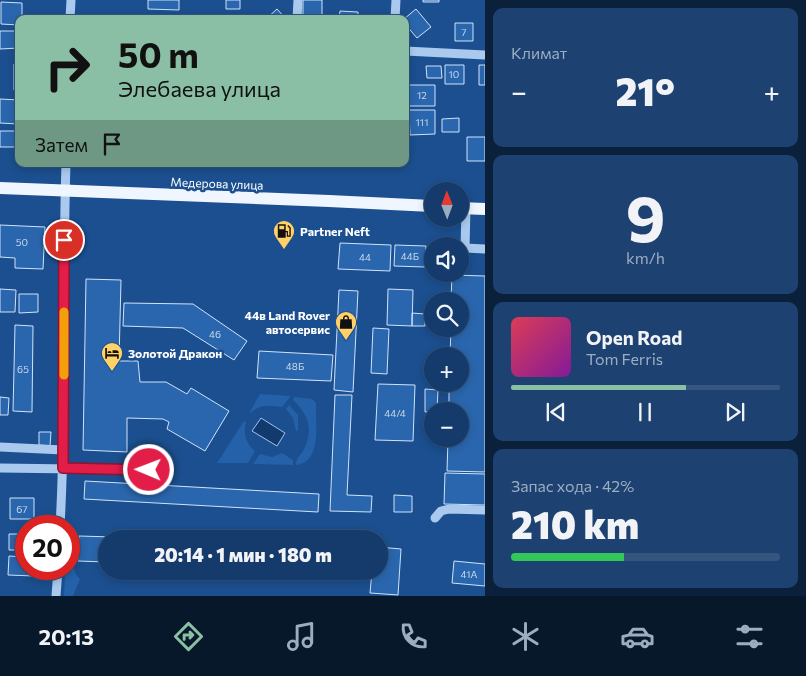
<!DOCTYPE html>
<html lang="ru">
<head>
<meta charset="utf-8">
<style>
	:root { --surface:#143b6b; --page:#1d4271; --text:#f1f3f6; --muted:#9dadc1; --line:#33557e; --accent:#8abfa5 }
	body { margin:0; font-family:Commissioner,sans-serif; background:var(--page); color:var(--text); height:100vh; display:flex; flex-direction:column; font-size:19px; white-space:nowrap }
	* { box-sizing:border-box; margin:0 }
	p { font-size:16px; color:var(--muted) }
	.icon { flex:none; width:28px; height:28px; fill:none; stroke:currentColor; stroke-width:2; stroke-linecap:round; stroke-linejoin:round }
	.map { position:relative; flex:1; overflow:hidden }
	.drawer { display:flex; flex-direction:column; gap:8px; padding:8px; background:#0b203b; width:321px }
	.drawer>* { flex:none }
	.guide { position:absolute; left:15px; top:15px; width:394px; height:152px; border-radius:10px; box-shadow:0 2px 8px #0003,0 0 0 1px var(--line); background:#8abfa5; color:#111; overflow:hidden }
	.needle { width:32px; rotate:359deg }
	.tools { position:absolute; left:424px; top:182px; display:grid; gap:10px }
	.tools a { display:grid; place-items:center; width:45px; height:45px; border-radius:50%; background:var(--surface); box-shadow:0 2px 8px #0003,0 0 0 1px var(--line); font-size:25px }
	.speed { position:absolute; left:15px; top:515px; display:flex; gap:10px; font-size:25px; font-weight:700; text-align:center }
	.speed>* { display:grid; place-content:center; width:65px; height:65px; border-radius:50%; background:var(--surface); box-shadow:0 2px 8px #0003,0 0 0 1px var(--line); line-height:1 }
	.speed .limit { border:8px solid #d22; background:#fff; color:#111 }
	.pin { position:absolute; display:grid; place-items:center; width:42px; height:42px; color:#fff; margin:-21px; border:2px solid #fff; border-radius:50%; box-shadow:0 1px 5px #0007 }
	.me { position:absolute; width:55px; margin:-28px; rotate:271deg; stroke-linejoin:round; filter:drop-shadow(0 0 4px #0008) }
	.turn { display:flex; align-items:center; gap:18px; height:105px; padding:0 20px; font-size:22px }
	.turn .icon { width:65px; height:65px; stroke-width:2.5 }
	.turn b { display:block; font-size:35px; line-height:42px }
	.then { display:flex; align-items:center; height:48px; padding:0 20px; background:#0003; gap:10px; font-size:19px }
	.big { font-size:38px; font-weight:800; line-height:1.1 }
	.drawer .tile { flex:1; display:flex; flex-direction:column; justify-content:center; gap:8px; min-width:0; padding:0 18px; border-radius:10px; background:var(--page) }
	.drawer .dial { align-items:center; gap:0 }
	.dial b { font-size:65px; line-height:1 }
	.song { display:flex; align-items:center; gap:15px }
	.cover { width:60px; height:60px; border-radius:8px; background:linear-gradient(135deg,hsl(350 70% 55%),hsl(290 70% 35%)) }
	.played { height:5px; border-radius:2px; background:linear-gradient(90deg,var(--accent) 65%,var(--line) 65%) }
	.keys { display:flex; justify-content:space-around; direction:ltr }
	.heat { display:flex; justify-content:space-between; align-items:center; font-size:28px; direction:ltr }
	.charge { height:8px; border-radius:4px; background:linear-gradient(90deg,#34c759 42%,var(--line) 0) }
	.trip { position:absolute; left:98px; top:530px; width:290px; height:50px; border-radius:25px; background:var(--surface); box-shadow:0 2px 8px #0003,0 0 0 1px var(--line); font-weight:800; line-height:50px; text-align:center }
	.dock { display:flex; height:80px; justify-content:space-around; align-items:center; background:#08182b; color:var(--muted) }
	.dock .icon { width:35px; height:35px }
	.dock .on { color:var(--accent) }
	.dock b { font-size:22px; color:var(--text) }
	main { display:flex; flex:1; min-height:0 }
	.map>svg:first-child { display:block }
</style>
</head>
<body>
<main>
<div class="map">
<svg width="485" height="596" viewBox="0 0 485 596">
	<rect width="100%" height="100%" fill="#1b4f8f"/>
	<path fill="#2461a8" d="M260,394L291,396L282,407C273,406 264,404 256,409C254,410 252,412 249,413Z
		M294,397L312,399L316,403V409C316,427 321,463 296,465C296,458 300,456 303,451C314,431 309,415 293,400Z
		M289,405L298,415V430L296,431L293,418L286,409Z
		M244,421L246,422C243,434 246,443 255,451L248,463H217Z
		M282,453L293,460V465L253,464L260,454L272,457Z
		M73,549L76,552C74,563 71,570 80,579L73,596H64L65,569H69V550Z"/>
	<path fill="#123a6d" stroke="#9cc4f0" d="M261,418L285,433L277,446L252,431Z"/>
	<path fill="#2a66ad" stroke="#cfe3fa" d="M148,0H179V10L148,9Z
		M226,0H240V9H226Z
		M303,0H322V19H303Z
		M423,0H439V2H423Z
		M1,2L22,3V19H19V25L1,24Z
		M277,9L286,19H266Z
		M416,9L431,27L417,38L405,24V19H404Z
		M340,11L358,12V19H339Z
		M189,15H207V19H189Z
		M376,15H391V19H376Z
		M455,23H473V41H455Z
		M0,31H18L19,48L0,49Z
		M14,64H19V90H14Z
		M445,65H464V84H445Z
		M479,65H485V85H479Z
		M426,66H441L442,78H427Z
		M408,85H435V106H408Z
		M0,99L19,100V124L0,123Z
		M409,110H435V134L410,135Z
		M459,118V132H442V119Z
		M0,131H19V147H0Z
		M467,137H485V161H467Z
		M0,225L45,227L43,269L15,268V258L0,257Z
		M340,243L391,245L390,271L338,269Z
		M395,245L426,246L425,267L394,266Z
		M452,275L485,276V472L447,471L448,439H460V411H449V384H460V356H450L451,329H460V301H451Z
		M86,279L121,280L119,361H138L140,382H166L187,394L191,388L229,411L205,451L167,429L169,422L163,419L127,418V452L83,450Z
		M0,289L16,290L15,312H0Z
		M388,289L413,290L412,326L387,325Z
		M339,290L358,291L353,392L334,390Z
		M19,294H38V312L19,313Z
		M124,303L193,304L247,341L234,360L183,328L123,326Z
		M412,313L425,314V326H412Z
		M15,325L33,326L32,412L13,411Z
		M373,328L389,329L387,374L371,373Z
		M259,351L333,355L331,381L257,378Z
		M378,384L415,385L413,441L375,440Z
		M425,389L438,390L437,411L425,412Z
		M335,395H352L347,495L372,496L371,512L330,511Z
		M0,397L9,398L8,415H0Z
		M39,432H51L50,446L39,445Z
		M445,473L485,474V505L444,504Z
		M85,481L319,494L318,512L84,499Z
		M394,495L412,496V512H394Z
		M10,498H34V519H10Z
		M9,534H26V550H9Z
		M285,534L333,537L332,539H285Z
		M79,536L148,538L106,539V562L78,561Z
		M379,547L401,549L398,595L370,593L372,571H379Z
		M9,556L26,557V569H34V576L8,575Z
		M454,561L485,564V586L452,583Z"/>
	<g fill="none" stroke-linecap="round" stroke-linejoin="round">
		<path stroke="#a9c9ee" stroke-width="9" d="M70,19L71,0
			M297,19L298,0
			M395,19L396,0
			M405,51L485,55
			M466,208L465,248L485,249
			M0,447L63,450
			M0,468L149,470
			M435,518L441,511L449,509L485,510
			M60,526C67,406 62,285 66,164
			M56,596L58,569"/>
		<path stroke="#f0f6ff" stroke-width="12" d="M0,188L329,201L432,206
			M460,208L485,209"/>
	</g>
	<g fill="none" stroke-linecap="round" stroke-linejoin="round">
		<g stroke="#92132f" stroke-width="12">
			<path id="route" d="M64,240L63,468L149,470"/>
		</g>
		<use href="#route" stroke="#e11d48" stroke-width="9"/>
		<path stroke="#f59e0b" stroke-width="9" d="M64,375V312"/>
	</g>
	<defs>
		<g id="fuel-pin" transform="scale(1.125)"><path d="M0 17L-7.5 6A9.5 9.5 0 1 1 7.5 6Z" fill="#ffd166" stroke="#1b4f8f"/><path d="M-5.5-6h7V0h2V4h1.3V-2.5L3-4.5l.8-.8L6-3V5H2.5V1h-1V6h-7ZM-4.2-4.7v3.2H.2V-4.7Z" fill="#111"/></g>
		<g id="shop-pin" transform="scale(1.125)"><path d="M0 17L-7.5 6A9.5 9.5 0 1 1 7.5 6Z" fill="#ffd166" stroke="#1b4f8f"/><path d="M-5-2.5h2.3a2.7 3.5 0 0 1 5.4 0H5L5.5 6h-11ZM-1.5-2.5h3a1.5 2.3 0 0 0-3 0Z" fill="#111"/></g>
		<g id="hotel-pin" transform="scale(1.125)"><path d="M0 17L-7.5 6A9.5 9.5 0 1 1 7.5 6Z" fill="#ffd166" stroke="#1b4f8f"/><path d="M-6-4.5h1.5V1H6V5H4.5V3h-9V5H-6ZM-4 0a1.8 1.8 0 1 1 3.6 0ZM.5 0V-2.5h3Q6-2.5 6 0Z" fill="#111"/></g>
	</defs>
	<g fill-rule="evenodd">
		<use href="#fuel-pin" x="284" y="231"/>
		<use href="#shop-pin" x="346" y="322"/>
		<use href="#hotel-pin" x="112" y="353"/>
	</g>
	<g text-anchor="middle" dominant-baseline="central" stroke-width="5" stroke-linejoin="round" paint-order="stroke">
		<g font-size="10" fill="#cad9ea">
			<text x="464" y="32">7</text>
			<text x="454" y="74">10</text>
			<text x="422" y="95">12</text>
			<text x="422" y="122">111</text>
			<text x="22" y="242">50</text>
			<text x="410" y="256">44Б</text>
			<text x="365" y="257">44</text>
			<text x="215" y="334">46</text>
			<text x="295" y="366">48Б</text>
			<text x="23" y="369">65</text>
			<text x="395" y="413">44/4</text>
			<text x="22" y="509">67</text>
			<text x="469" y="574">41А</text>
		</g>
		<g font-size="12" fill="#fff" stroke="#1b4f8f">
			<text transform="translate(217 183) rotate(2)">Медерова улица</text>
		</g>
		<g font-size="12" font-weight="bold" fill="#fff" stroke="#1b4f8f" text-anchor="start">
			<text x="300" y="231">Partner Neft</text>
			<text x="330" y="315" text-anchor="end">44в Land Rover<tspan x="330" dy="14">автосервис</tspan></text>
			<text x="128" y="353">Золотой Дракон</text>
		</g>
	</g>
</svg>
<div class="tools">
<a><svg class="needle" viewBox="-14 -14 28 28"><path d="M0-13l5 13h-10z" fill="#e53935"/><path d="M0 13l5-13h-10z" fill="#9dadc1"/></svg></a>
<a><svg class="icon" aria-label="sound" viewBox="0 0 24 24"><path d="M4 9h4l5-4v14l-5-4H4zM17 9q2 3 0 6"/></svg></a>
<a><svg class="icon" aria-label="search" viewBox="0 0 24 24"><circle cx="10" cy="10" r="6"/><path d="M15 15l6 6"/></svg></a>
<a>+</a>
<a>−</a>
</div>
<div class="speed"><div class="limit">20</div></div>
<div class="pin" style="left:64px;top:240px;background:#d93025"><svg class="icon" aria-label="arrive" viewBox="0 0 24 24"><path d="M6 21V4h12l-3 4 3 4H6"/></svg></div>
<svg class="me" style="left:149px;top:470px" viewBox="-20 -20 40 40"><circle r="17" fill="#e11d48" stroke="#fff" stroke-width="3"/><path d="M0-11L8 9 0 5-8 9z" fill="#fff"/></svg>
<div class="trip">20:14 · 1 мин · 180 m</div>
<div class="guide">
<div class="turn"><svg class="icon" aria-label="right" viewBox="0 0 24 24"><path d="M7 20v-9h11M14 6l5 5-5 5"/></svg><div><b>50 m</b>Элебаева улица</div></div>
<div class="then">Затем<svg class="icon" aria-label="arrive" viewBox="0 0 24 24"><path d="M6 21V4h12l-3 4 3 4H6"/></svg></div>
</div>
</div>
<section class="drawer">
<div class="tile"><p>Климат</p>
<div class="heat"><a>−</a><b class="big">21°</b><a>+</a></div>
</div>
<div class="tile dial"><b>9</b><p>km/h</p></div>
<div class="tile">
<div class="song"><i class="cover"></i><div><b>Open Road</b><p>Tom Ferris</p></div></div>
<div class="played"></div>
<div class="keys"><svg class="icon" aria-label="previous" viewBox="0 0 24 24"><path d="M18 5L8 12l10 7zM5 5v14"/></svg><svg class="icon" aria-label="pause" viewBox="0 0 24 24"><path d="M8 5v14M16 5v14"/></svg><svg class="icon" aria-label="next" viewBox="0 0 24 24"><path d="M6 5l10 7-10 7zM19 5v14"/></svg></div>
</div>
<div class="tile"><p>Запас хода · 42%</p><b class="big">210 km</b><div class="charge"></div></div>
</section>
</main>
<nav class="dock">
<b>20:13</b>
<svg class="icon on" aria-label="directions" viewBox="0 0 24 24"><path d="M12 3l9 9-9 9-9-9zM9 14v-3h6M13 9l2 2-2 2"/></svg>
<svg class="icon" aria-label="music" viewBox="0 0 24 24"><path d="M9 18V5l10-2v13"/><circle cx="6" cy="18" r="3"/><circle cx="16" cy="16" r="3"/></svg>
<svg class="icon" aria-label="phone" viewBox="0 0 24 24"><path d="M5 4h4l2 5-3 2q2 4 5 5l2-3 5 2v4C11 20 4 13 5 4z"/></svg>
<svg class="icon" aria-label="climate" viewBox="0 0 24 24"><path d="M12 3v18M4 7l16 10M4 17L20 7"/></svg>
<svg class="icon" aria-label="car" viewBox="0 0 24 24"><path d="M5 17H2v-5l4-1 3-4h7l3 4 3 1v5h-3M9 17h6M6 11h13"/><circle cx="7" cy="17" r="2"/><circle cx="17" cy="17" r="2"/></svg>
<svg class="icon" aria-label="filters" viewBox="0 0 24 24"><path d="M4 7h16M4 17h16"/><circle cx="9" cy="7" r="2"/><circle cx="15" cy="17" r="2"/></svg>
</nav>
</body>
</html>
